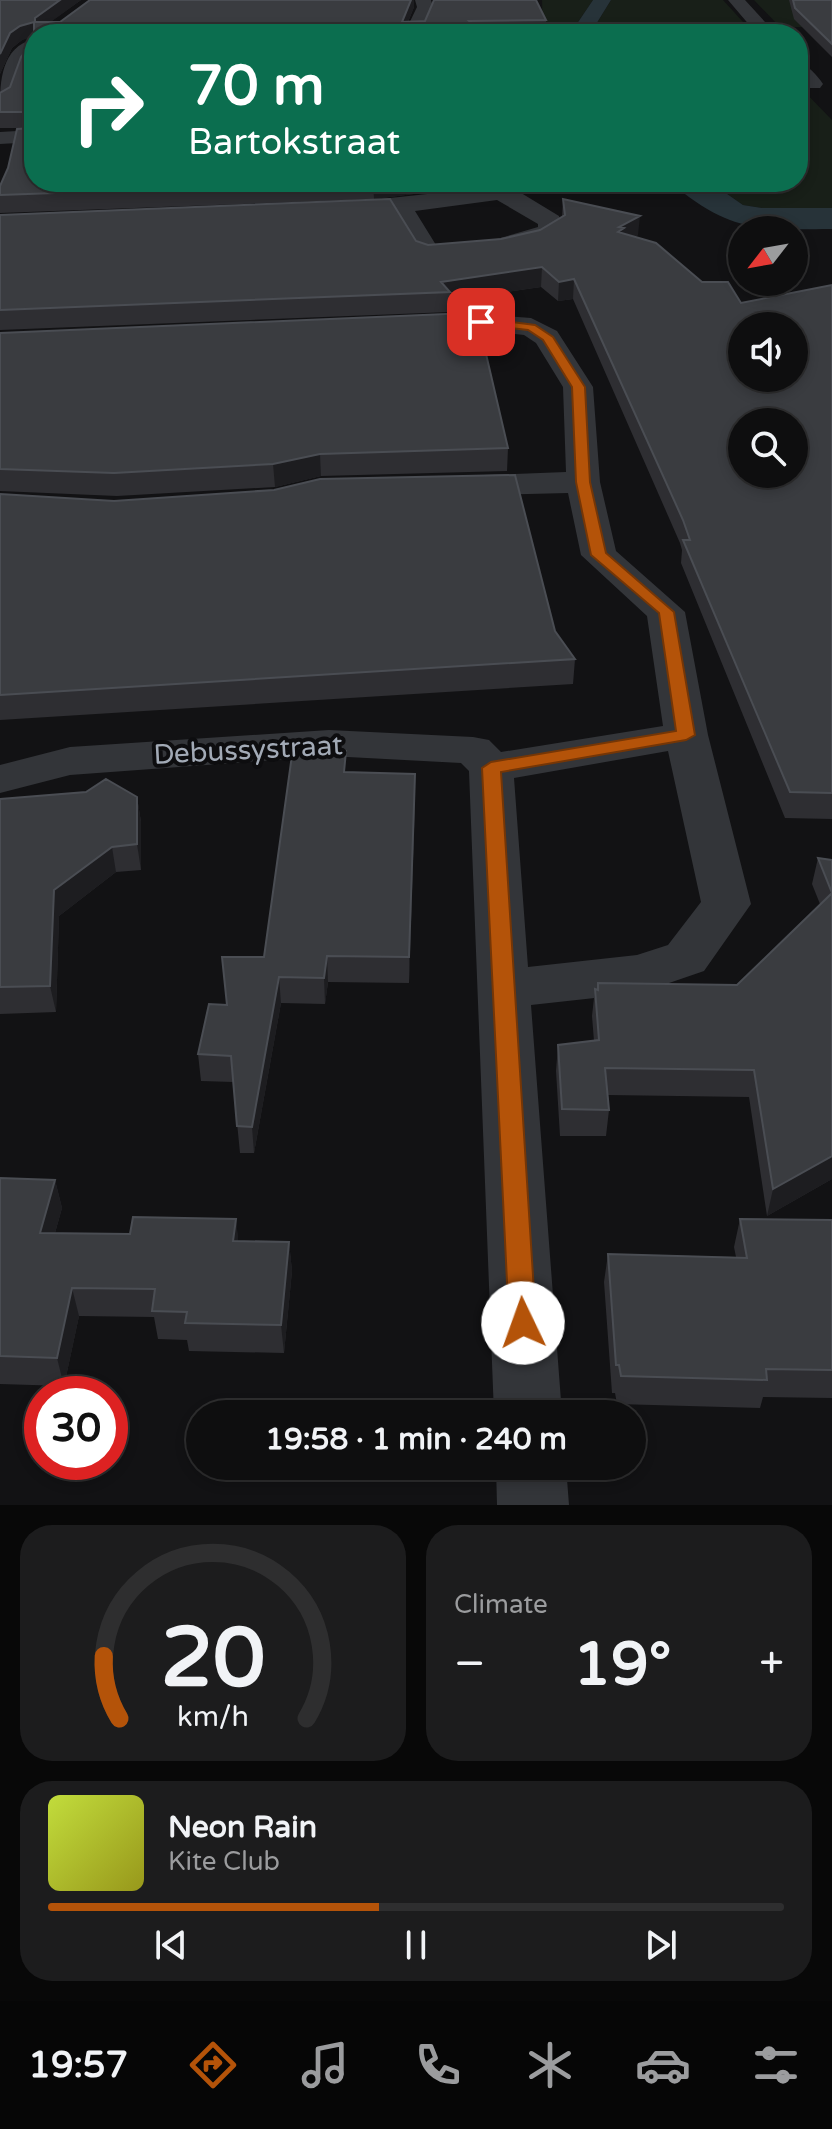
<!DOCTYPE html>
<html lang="en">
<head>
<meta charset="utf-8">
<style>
	:root { --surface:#0e0e0f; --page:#1c1c1d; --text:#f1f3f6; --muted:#9b9c9e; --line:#2e2e2f; --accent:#b45309 }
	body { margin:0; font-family:"Varela Round",sans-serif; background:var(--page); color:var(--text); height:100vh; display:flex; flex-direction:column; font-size:30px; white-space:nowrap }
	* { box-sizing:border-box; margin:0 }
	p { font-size:26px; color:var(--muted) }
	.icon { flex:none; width:44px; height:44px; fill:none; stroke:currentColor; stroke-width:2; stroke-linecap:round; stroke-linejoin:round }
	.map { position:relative; height:1505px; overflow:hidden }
	.side { display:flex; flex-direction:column; gap:20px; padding:20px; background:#080808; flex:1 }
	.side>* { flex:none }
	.guide { position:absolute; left:24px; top:24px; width:784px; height:168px; border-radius:32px; box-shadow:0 4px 12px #0003,0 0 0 2px var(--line); background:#0b6e4f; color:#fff; overflow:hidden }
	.needle { width:52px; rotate:239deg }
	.fabs { position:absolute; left:728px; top:216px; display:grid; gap:16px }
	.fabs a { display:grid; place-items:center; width:80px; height:80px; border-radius:50%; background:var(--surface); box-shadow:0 4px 12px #0003,0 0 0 2px var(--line); font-size:40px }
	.speed { position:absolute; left:24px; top:1376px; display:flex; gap:16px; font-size:40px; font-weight:700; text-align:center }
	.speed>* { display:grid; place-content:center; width:104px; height:104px; border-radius:50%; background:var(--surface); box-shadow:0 4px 12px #0003,0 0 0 2px var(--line); line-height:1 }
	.speed .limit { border:12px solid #d22; background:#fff; color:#111 }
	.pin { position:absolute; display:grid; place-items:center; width:68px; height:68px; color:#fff; margin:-34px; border-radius:16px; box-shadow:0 4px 12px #0006 }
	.me { position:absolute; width:88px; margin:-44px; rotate:357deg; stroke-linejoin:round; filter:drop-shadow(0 0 6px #0008) }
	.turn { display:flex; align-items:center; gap:28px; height:168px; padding:0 32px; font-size:36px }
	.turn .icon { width:104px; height:104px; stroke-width:2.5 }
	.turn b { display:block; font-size:56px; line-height:68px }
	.big { font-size:60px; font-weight:700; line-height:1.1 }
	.side .card { flex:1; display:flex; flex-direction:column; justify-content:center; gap:12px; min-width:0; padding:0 28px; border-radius:32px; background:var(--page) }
	.side .dial { align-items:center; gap:0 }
	.dial svg { height:208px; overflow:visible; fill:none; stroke:var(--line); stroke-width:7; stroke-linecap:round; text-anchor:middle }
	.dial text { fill:var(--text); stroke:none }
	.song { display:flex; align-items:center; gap:24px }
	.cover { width:96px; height:96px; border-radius:12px; background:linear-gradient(135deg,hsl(70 70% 55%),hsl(60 70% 35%)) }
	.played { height:8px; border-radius:4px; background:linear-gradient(90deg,var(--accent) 45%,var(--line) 45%) }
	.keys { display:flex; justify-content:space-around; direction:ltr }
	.heat { display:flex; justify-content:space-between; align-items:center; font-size:44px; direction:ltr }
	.side .tiles { flex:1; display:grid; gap:20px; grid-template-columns:1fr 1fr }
	.card:last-child { grid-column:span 2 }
	.trip { position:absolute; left:186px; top:1400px; width:460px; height:80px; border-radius:40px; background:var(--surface); box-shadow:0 4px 12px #0003,0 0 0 2px var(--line); font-weight:700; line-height:80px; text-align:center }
	.dock { display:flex; height:128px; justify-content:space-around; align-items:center; background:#060606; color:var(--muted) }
	.dock .icon { width:56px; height:56px }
	.dock .current { color:var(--accent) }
	.dock b { font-size:36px; color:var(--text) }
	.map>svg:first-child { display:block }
</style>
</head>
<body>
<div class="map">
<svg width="832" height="1505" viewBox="0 0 832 1505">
	<rect width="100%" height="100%" fill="#121214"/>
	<path fill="#181f18" d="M542,0H593L570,34H543Z
		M611,0H723L754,34H590Z
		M754,0H832V27H780Z
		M798,85L832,120V208H762L743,205L710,182H798Z"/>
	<path fill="#273339" d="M593,0H611L590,34H570Z
		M670,182H710L743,205L762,208H832V229C758,230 729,232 670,182Z"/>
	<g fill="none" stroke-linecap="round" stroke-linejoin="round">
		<path fill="#333539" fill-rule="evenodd" d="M415,0H431L433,7L422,34H404L417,7Z
			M728,0H745L776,34H757Z
			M34,39V53L21,70L10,102L0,108C0,82 1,47 34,39Z
			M798,62C808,65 817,75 823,84L820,88H806L798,79Z
			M34,130V142L0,144V132Z
			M478,182H503L559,216L562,231C545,256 457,260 428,261L419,258L392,214L334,217L325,215L322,210L325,205L483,188ZM497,200L538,224V227L490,241L436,245L415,211Z
			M481,314L531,318L557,331L593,387L600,482L616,551L685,612L708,735L751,904L704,971L640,993L531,1005L562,1414H494L469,771L461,763L329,756L70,775L0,793V765L70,747L329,730L473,737L489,740L501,752L663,726L647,616L581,555L568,493L457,496L445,493L440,486L445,479L457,476L566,472L563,387L536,343L524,335L481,330L417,334L407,331L403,325L407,319L417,316ZM668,751L701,902L668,945L637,955L528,967L514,778Z
			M496,1466H566L569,1505H497Z"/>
	</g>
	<path fill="#2e2e32" d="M0,0H81L50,22L414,7L408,22L546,20V34H34L22,40L12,48L0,74Z
		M789,0H832V57L794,19Z
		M34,41V182H477V186L374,199L0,213V186L31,128H0V93L10,87Z
		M508,182H568L517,187Z
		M563,199L638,235L634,237L702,282L741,303L832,285V819L785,818L681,563L682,550L680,543L573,299L558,301L541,287L450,300V312L0,330V215L416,241L428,245L501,239L540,230L562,217Z
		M0,333L508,448L507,471L321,476L275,487L117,496L0,491Z
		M0,494L555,631L575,659L573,684L0,720Z
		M347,772L415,800L409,983L328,982L325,1004L281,1003L254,1153H240L233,1082L201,1081L198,1054L227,1005L264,957Z
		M137,797L141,822V870L116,872L59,916L56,1012L0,1014V799Z
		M818,858L832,860V1179L767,1216L749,1097L608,1095L609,1110L606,1136H560L556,1071L558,1045L594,1041L592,1016L595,989L597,990L598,983L737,985L820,904L812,884Z
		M0,1178L55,1180L62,1208L55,1233L130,1234L236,1219L238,1241L289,1242L292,1271L284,1353L189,1351L187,1340L158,1339L154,1317L79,1316L64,1386L0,1384Z
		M740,1219L832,1220V1398L763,1397L760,1408L617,1404L615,1393H612L604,1282L608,1254L736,1257L734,1247Z"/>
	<path fill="#1d1d20" d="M60,0H81L37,32L35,22V18Z
		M411,0H414V7L403,34L402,22Z
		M34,22V37L22,40L12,48L0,74V54L10,33L20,26Z
		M373,182H477V186L374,199Z
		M517,182H568L517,187Z
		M640,216L638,235L623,243L616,251L619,227Z
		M542,267L541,287L450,300V292L441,282Z
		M574,279L573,299L558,301L559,282Z
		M320,454L321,476L275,487L273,464Z
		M415,774V800L409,983V957Z
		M137,797L141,822V870L137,844Z
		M112,847L116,872L59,916L56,1012L50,986L54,890Z
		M327,956L328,982L325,1004L324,978Z
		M279,977L281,1003L254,1153L252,1127Z
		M832,1156V1179L767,1216L773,1189Z
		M55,1180L62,1208L47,1261L40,1233Z
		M236,1219L239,1248L233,1241Z
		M289,1242L292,1271L284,1353L281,1325Z
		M72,1288L79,1316L64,1386L57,1358Z"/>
	<path fill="#3a3c40" stroke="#4a4d53" stroke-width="2" fill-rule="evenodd" d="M0,0H60L35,18V22H60L90,0H411L402,22L425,21L434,0H536L546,20L469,21L483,34H34V22L20,26L10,33L0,54Z
		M793,0H832V44L795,8Z
		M34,41V182H356L0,195V186L8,168L17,129L34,128V112H0V93L10,87L21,57Z
		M390,199L416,241L428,245L501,239L540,230L565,215L563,199L640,216L619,227L624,228L618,232L656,243L702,282H728L741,303L832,285V793L790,792L683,540H690L683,520L574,279L559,282L542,267L441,282L450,292L0,310V215ZM742,326H794V378H742ZM742,422H794V474H742Z
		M469,313L479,324L508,448L320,454L273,464L114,473L0,469V333Z
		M515,475L555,631L575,659L0,695V494L114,501L274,490L320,479Z
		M346,751L344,772L415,774L409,957L327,956L324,978L279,977L252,1127L237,1126L231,1056L198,1054L209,1004L227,1005L222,957H264L292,755Z
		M106,779L137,797V844L112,847L54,890L50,986L0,987V799L86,792Z
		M818,858L832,860V1156L773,1189L754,1070L605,1068L609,1110L562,1109L558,1045L599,1040L595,989L598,990V983L737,985L832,893Z
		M0,1178L55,1180L40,1233L130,1234L133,1217L236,1219L233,1241L289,1242L281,1325L185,1323L187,1312L152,1311L155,1289L72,1288L57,1358L0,1356Z
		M740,1219L832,1220V1370L766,1369L767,1380L621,1376L619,1365H616L608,1254L747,1258Z"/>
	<path fill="#b45309" stroke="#753606" stroke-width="2" d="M481,318L535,325L553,337L585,387L590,482L606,553L674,612L695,735L686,740L501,772L536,1323L532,1332L523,1335L513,1332L509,1323L482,768L491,762L676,731L659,613L591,555L576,482L572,387L543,340L528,330L477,324L475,322Z"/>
	<g text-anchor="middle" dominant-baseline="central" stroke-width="8" stroke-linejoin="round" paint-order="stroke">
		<g font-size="28" fill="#a2aab6" stroke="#0d0d0f">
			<text transform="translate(248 750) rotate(-3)">Debussystraat</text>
		</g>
	</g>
</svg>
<div class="fabs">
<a><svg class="needle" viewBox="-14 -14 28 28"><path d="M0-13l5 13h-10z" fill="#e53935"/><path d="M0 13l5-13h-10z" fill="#9b9c9e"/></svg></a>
<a><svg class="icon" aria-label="sound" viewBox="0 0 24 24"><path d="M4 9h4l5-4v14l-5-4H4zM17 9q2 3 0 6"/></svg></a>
<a><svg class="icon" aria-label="search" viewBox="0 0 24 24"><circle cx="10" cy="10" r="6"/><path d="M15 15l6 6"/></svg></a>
</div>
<div class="speed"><div class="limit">30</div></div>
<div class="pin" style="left:481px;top:322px;background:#d93025"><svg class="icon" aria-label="arrive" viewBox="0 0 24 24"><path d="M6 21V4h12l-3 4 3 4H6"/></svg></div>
<svg class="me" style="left:523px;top:1323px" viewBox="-20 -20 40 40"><circle r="19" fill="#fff"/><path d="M0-13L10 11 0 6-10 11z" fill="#b45309"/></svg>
<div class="trip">19:58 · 1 min · 240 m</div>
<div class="guide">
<div class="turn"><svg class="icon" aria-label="right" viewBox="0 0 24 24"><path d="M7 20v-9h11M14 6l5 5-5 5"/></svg><div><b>70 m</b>Bartokstraat</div></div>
</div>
</div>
<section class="side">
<div class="tiles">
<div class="card dial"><svg viewBox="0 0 100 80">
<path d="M14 69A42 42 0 1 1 86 69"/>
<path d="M14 69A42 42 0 0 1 8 45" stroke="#b45309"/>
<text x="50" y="56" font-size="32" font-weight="700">20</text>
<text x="50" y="72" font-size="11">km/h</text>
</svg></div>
<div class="card"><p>Climate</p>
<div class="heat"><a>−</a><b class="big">19°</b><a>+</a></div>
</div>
<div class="card">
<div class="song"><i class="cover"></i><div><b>Neon Rain</b><p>Kite Club</p></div></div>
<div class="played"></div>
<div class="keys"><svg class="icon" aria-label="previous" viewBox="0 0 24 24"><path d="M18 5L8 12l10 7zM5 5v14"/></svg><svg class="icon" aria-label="pause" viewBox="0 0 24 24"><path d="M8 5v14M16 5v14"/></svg><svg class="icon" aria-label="next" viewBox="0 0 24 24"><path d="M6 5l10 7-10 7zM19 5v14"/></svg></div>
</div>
</div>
</section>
<nav class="dock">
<b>19:57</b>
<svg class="icon current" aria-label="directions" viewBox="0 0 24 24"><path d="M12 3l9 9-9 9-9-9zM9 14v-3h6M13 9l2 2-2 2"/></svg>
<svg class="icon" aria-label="music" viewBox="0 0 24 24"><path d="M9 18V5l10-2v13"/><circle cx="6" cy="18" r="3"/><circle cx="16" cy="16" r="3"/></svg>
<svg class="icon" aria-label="phone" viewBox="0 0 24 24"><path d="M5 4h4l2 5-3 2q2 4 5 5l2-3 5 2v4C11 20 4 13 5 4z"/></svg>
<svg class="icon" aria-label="climate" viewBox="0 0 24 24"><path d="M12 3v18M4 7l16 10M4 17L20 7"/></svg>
<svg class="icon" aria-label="car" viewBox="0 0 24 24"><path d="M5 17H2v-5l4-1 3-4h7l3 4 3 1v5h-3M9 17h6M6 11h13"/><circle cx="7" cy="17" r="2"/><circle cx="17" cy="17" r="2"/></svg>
<svg class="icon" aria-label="filters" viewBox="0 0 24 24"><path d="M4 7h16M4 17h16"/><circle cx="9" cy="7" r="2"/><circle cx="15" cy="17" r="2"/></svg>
</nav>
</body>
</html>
